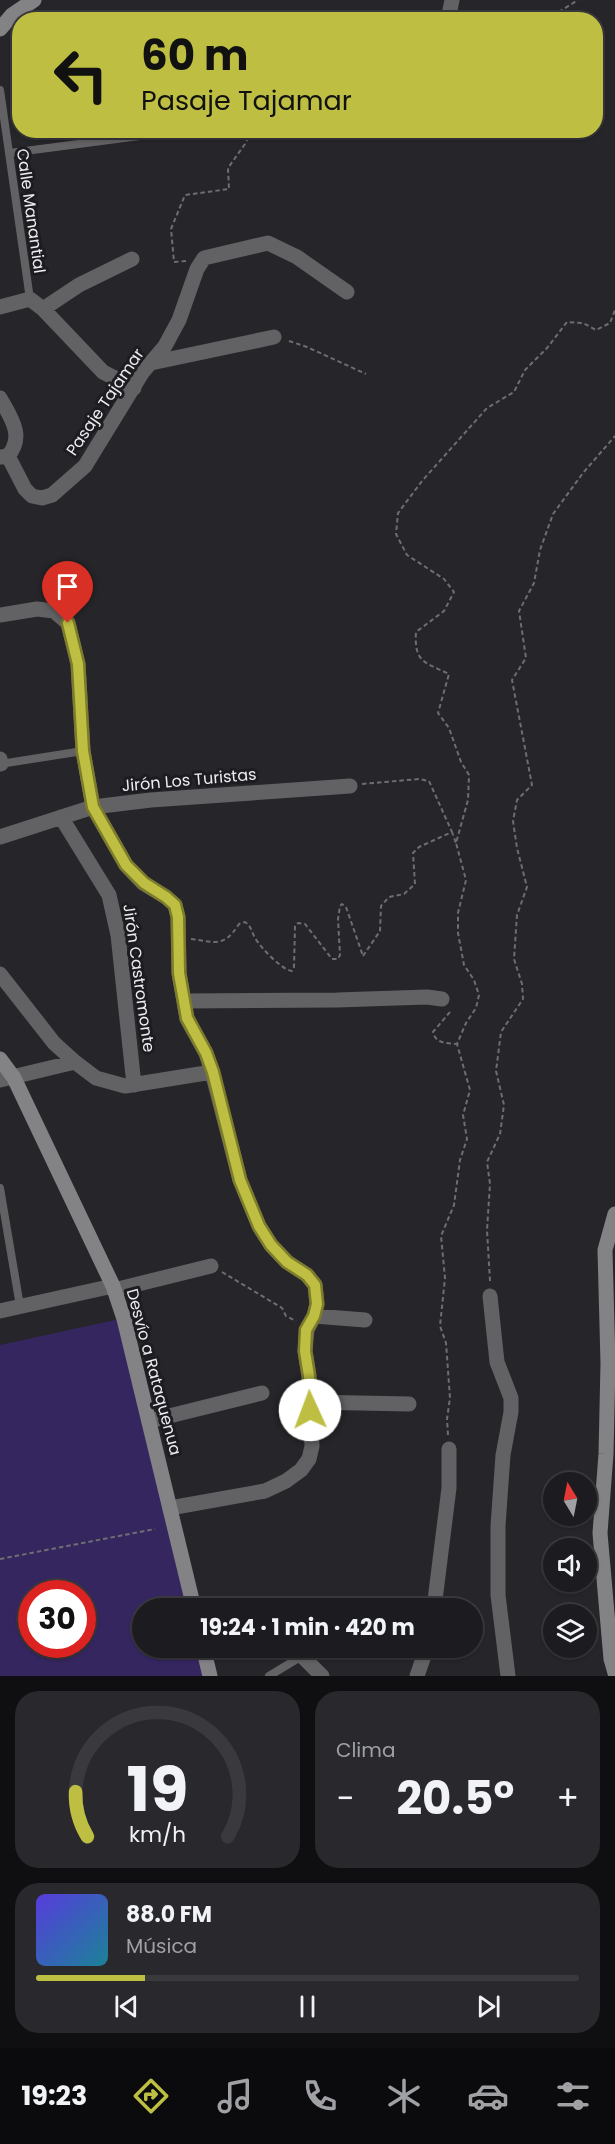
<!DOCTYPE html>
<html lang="es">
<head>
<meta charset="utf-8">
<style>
	:root { --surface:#1c1c20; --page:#29292d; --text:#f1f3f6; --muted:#a0a1a5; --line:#3a3a3e; --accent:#bebf42 }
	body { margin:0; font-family:Poppins,sans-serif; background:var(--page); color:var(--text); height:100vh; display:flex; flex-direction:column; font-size:22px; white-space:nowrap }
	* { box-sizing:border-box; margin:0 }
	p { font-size:20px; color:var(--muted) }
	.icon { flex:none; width:33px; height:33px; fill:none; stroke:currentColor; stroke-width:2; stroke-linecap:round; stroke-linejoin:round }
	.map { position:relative; height:1676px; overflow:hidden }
	.sheet { display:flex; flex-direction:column; gap:15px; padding:15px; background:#0f0f12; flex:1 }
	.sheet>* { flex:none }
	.top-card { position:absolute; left:12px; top:12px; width:591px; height:126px; border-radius:24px; box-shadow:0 2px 4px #0004,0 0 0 2px var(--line); background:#bebf42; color:#111; overflow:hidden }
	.needle { width:39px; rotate:350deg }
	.fabs { position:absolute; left:543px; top:1472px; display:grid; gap:12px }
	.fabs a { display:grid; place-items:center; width:54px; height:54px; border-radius:50%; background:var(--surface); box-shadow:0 2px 4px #0004,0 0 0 2px var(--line); font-size:30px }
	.speed { position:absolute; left:18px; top:1580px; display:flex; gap:12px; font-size:30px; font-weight:700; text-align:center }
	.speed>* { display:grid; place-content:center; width:78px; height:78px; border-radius:50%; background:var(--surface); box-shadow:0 2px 4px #0004,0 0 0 2px var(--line); line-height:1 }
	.speed .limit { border:9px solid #d22; background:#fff; color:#111 }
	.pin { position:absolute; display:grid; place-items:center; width:51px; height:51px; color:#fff; margin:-62px -26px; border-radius:50% 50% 50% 0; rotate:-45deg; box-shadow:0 0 6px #0007 }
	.pin .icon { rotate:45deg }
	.me { position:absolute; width:66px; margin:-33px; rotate:358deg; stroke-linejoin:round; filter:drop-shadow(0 0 4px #0008) }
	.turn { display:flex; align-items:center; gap:21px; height:126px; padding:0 30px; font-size:27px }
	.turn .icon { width:78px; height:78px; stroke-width:2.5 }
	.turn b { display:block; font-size:42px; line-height:51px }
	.big { font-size:45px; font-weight:700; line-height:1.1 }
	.sheet .tile { flex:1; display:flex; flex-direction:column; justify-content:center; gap:9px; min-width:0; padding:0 21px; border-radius:24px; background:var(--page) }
	.sheet .dial { align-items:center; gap:0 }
	.dial svg { height:156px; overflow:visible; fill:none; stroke:var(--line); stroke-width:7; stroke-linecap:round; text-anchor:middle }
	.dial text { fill:var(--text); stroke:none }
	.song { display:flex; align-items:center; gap:18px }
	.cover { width:72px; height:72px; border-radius:9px; background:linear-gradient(135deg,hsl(250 70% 55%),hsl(190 70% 35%)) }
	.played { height:6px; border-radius:3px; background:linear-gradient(90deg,var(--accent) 20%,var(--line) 20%) }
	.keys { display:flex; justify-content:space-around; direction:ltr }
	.heat { display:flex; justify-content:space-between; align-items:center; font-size:33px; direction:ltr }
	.sheet .tiles { flex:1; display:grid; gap:15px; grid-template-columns:1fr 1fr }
	.tile:last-child { grid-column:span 2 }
	.trip { position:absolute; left:132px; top:1598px; width:351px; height:60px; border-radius:30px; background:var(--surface); box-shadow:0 2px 4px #0004,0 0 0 2px var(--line); font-weight:700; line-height:60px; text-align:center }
	.tab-bar { display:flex; height:96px; justify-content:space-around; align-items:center; background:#0b0b0d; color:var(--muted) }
	.tab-bar .icon { width:42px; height:42px }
	.tab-bar .active { color:var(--accent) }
	.tab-bar b { font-size:27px; color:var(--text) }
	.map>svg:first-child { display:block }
</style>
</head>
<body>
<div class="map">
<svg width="615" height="1676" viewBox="0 0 615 1676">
	<rect width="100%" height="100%" fill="#26262a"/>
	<path fill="#352660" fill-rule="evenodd" d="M120,1319L188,1608H142V1647H198L204,1676H0V1345ZM32,1593H82V1644H32Z"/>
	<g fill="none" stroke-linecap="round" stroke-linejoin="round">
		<path stroke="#6e6e71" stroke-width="2" stroke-dasharray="4.5 3" stroke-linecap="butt" d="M546,20L578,0
			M186,261L174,262L171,229L185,195L229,189L228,168L245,144L252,130
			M289,341L307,347L366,374
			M362,784L419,779L429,781L452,832
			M191,939C215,942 224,948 239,924L245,922C252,927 251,931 255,938C261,948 282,970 292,971L294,967L295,926L298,923L305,924L332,959H338L340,955L338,919L340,906L342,904L346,907L363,956
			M363,956L380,931L381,906L389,897L404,894L415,884L413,853L419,847L452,832L456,843
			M450,1012L433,1032C436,1044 446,1043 457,1044
			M222,1272L282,1308L286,1316L296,1321
			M490,1281L487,1230L490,1184L487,1162L500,1134L504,1105L496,1071L501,1032L523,999L522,984L514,959L517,915L527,887L517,848L513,821L517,800L532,785L512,680L526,658L519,611L534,583L540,550L553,514L583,473L615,436
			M448,1435L447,1419L450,1398L446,1343L440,1326L445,1278L441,1236L454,1205L460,1160L467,1139L463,1115L470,1090L457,1044L466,1023L476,1008L479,995L474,980L464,965L458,933V913L466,880L456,843L468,800L469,775L461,762L449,728L438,713L449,674C424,662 414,662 416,632L444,611L454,592L444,579L407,555L396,534L398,513L422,481L487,408L514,392L525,370L547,348L567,322L583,323L596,330L610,323L615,310
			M0,1559L155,1529"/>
		<path stroke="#626164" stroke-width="8" d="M0,90L30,299
			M10,153L185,130
			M0,764L83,751
			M0,1188L20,1306
			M269,1676L302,1656"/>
		<path stroke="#626164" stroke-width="15" d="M448,20L452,0
			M0,307L30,299L43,309L103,372L134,388
			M43,309L79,285L132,259
			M151,363L274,337
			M0,398C11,418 25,436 8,456L0,457
			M8,456L25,489L32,496L42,498L52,495L85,466L142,373L165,346L179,320L197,269L204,258L268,243L297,257L347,292
			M0,615L37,609L54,611L68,623L78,664L83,751L93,807L126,865L143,883L166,897L175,905L178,917L179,973L187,1019L206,1053L212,1072L240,1180L259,1226L271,1245L287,1262L307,1275L315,1285L317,1304L314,1316L307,1330L305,1351L309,1376L312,1446L309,1459L301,1470L286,1481L265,1491L170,1508
			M0,759L1,764
			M61,817L109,895L118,935L134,1085
			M0,837L93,807L151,800L350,786
			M0,974L54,1043L75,1062
			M184,1001L337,1000L427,997L442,999
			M0,1080L75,1062L96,1078L125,1086L212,1072
			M114,1290L211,1266
			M490,1296L497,1362L511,1398V1412L503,1455L498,1526V1595L508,1676
			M0,1311L113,1286
			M314,1316L365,1320
			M309,1402L409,1404
			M149,1421L262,1393
			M434,1608L449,1488V1449
			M298,1647L302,1656L322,1676
			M417,1676L427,1647"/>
		<path stroke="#838386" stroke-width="15" d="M0,29L12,15L34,0
			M0,1059L14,1078L113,1286L124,1319L194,1608
			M615,1214L605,1250L608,1363L606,1454L600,1533L611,1659L615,1673
			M203,1647L210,1676"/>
	</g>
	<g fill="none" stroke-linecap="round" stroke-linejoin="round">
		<g stroke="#7c7c2b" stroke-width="15">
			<path id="route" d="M68,623L78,664L83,751L93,807L126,865L144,883L166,897L175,905L178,917L179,973L187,1018L206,1053L213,1072L240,1180L259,1226L271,1245L287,1262L307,1275L315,1285L317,1304L314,1316L306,1330L305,1351L309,1376L310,1410"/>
		</g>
		<use href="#route" stroke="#bebf42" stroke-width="10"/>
	</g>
	<g text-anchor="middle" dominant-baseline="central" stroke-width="6" stroke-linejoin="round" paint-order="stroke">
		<g font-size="16" fill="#ededf0" stroke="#1d1c21">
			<text transform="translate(31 211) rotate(82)">Calle Manantial</text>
			<text transform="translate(105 402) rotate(-56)">Pasaje Tajamar</text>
			<text transform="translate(189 780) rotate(-5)">Jirón Los Turistas</text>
			<text transform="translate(139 978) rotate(82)">Jirón Castromonte</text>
			<text transform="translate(154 1372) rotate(75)">Desvío a Rataquenua</text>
		</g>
	</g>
</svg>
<div class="fabs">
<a><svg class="needle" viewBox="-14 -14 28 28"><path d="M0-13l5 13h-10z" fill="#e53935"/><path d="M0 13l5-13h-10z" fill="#a0a1a5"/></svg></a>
<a><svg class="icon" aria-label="sound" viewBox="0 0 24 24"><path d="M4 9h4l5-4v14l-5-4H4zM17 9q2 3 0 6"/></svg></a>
<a><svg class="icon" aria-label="layers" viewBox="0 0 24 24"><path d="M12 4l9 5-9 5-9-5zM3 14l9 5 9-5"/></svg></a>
</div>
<div class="speed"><div class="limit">30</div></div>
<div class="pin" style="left:68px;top:623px;background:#d93025"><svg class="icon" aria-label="arrive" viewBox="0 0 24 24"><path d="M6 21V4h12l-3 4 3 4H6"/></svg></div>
<svg class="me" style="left:310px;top:1410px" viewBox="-20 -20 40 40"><circle r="19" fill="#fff"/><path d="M0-13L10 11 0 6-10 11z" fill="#bebf42"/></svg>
<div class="trip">19:24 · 1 min · 420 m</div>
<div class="top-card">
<div class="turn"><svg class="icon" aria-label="left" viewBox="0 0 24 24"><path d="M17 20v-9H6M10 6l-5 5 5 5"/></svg><div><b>60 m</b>Pasaje Tajamar</div></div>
</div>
</div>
<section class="sheet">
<div class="tiles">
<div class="tile dial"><svg viewBox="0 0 100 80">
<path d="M14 69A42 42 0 1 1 86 69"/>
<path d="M14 69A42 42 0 0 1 8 46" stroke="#bebf42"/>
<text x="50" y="56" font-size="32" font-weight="700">19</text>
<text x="50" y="72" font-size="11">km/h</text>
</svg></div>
<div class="tile"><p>Clima</p>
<div class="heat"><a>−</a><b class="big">20.5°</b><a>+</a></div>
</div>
<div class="tile">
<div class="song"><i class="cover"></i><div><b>88.0 FM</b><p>Música</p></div></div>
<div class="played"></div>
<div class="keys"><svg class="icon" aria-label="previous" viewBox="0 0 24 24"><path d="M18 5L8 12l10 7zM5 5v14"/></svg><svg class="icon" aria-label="pause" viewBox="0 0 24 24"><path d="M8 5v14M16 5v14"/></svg><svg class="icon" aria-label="next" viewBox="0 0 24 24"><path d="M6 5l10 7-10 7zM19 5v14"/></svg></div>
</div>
</div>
</section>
<nav class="tab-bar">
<b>19:23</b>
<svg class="icon active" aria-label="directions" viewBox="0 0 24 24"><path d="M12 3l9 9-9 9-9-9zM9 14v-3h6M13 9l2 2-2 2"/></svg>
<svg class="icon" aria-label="music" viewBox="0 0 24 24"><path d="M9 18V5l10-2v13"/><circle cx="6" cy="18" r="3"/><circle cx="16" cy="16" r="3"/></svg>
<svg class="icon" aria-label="phone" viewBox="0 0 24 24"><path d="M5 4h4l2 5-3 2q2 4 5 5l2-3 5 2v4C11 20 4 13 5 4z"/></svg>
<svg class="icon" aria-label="climate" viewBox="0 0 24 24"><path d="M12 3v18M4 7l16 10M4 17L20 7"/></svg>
<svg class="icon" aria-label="car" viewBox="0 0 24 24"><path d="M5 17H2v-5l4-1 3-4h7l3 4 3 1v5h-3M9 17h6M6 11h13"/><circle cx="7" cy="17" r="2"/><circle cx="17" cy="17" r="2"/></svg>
<svg class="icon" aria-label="filters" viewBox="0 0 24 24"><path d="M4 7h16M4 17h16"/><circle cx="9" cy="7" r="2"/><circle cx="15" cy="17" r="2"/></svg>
</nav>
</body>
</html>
